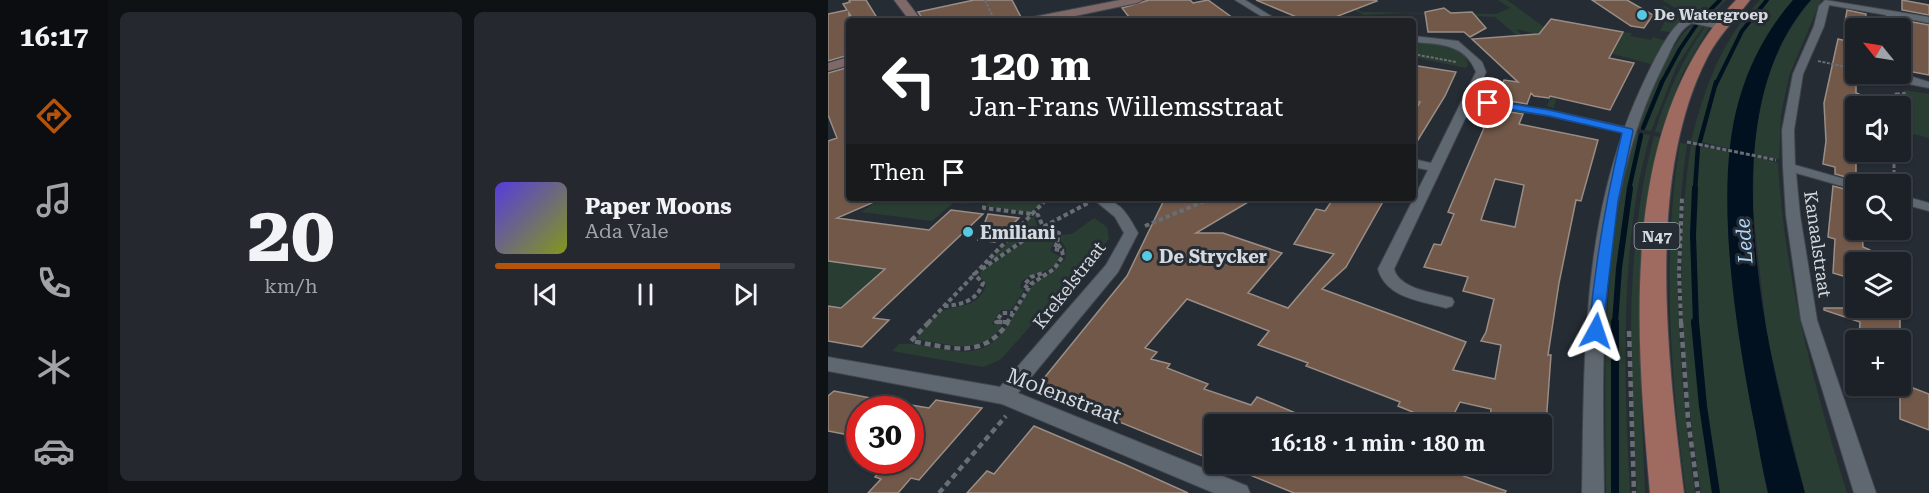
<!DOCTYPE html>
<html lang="en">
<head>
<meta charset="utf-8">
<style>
	:root { --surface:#1c2127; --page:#25292f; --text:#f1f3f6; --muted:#a0a3a7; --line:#3a3e44; --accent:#b45309 }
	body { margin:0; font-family:"Roboto Serif",serif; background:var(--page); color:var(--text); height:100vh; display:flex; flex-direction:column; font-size:22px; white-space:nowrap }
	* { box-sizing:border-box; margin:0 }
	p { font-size:20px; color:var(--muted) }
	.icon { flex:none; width:33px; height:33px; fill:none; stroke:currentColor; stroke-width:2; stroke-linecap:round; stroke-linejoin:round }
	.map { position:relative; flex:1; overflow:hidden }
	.drawer { display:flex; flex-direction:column; gap:12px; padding:12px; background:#0f1215; width:720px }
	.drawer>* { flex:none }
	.hud { position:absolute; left:18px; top:18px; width:570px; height:183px; border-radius:6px; box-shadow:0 2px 4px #0004,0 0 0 2px var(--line); background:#202124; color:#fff; overflow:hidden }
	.needle { width:39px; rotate:300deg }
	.buttons { position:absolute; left:1017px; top:18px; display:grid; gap:12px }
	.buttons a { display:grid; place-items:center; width:66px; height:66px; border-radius:6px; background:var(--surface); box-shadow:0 2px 4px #0004,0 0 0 2px var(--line); font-size:30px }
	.speed { position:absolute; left:18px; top:396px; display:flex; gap:12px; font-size:30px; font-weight:700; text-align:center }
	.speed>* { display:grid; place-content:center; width:78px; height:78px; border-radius:50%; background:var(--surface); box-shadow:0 2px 4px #0004,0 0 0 2px var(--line); line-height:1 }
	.speed .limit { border:9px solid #d22; background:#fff; color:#111 }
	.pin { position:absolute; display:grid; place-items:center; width:51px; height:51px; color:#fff; margin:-26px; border:3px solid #fff; border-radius:50%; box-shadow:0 2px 6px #0007 }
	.me { position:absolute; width:66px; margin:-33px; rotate:5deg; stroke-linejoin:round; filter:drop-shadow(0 0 4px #0008) }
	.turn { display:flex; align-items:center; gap:21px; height:126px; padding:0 24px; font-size:27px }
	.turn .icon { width:78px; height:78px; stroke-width:2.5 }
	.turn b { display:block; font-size:42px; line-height:51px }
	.then { display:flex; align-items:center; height:57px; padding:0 24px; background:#0003; gap:12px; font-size:22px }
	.drawer .tile { flex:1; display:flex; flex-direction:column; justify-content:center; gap:9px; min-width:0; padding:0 21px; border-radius:9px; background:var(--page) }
	.drawer .dial { align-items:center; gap:0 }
	.dial b { font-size:78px; line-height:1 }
	.song { display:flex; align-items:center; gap:18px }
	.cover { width:72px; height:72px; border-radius:9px; background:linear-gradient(135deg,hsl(250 70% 55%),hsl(70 70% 35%)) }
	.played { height:6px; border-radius:3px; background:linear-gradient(90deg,var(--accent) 75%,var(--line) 75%) }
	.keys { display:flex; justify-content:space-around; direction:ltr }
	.drawer .tiles { flex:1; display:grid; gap:12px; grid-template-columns:repeat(2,1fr) }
	.trip { position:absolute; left:376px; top:414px; width:348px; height:60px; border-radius:6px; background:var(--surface); box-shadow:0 2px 4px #0004,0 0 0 2px var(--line); font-weight:600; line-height:60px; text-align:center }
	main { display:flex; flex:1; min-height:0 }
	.tabs { display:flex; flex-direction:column; width:108px; justify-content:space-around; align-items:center; background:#0b0d10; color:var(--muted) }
	.tabs .icon { width:42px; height:42px }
	.tabs .current { color:var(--accent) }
	.tabs b { font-size:27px; color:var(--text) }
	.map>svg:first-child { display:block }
</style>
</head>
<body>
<main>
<nav class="tabs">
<b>16:17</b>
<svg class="icon current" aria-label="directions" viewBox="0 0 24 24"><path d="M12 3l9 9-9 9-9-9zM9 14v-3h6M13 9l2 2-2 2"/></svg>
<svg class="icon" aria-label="music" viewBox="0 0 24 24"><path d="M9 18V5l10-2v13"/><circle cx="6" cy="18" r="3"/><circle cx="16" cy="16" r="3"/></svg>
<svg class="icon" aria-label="phone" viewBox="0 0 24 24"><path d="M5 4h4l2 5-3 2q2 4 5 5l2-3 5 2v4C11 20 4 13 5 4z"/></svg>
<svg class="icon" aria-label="climate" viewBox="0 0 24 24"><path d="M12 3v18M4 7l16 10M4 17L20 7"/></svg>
<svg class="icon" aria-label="car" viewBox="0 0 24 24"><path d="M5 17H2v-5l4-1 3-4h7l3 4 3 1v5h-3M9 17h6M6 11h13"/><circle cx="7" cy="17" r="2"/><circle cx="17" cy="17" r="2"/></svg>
</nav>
<section class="drawer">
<div class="tiles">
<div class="tile dial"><b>20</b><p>km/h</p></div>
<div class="tile">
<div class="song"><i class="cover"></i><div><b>Paper Moons</b><p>Ada Vale</p></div></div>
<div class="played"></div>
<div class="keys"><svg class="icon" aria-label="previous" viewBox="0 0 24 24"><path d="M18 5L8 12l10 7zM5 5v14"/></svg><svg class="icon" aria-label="pause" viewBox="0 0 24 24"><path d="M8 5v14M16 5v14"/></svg><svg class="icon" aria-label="next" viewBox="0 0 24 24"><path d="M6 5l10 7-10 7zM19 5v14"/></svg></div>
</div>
</div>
</section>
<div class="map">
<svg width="1101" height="493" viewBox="0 0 1101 493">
	<rect width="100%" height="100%" fill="#262c34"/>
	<path fill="#2a3d32" d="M508,0H513L534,12H542L668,14L682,8L670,0H679L716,27L713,32L787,46L795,32L804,33L802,36L823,40L825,37L838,41L823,64L688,29L718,61L731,85L726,108L719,106L727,86L686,33L667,17L574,13L536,15Z
		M834,0H898L878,21L865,18Z
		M932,0H965C928,44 909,93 903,149L870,141L868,143L863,142C876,89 893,40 932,0Z
		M983,0H993L961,76L953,114L951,159L926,154C930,96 946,45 983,0Z
		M837,6L854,17V20L843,32L832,31L840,15L828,7Z
		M867,24L876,25L849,65L823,131L809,129C819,104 843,36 867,24Z
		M878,25L881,28L854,74L833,133L827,132C839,93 855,59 878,25Z
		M585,42C605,42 635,40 640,65L638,68L585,57Z
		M1076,90L1101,94V138L1073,131L1072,106H1068L1069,94H1075Z
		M808,133L822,135C816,158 810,182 807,206C793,301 797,398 802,493H778C777,372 773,250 808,133Z
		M826,136L832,137C806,258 812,370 817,493H809C802,375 795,252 826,136Z
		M852,143L859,144C842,261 851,376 867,493H858C843,378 833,258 852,143Z
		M863,145L902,152C894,238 908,328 924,412C930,439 933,466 940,493H873C855,379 845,260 863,145Z
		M926,157L950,163C956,276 986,386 1019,493H977L939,337L925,210Z
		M55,198L63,202L72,198H155L140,204L125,203L104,221L33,212Z
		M160,198H209L212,204L204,211L199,212L159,207Z
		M206,216L210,228L158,265L203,218Z
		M266,218L279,227L281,239L172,360L155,367L64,351L71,344C96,342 120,354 144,351C179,346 185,307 205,285C215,275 228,270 237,259L238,248L233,241V235L244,234Z
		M213,231L228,236L222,251L233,257C225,274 206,270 193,282L192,288L196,290L183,310H173L164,324L174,325C157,357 117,344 89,339C92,331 106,314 115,311C132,304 151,308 158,285L152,275L153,271Z
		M0,261L58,268L5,315L0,308Z"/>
	<path fill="#011120" d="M965,0H983C878,116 940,358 977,493H940C934,468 930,442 925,417C908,327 885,188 911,100C922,62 939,30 965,0Z"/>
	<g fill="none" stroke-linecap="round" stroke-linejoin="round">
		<path stroke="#011120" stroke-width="4" d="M872,20L892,0
			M833,84L852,49L869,24
			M888,84L914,31L939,0"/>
		<path stroke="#011120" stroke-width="4.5" d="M815,128L834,82
			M872,141L888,82
			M801,189L813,135
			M867,189L870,147"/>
		<path stroke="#011120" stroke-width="6" d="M867,188L865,235L868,323
			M787,323L791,268L802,188"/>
		<path stroke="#011120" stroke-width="8" d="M867,322L875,406L888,493
			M787,493V322"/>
	</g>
	<path fill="#715849" stroke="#998d86" stroke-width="1.5" fill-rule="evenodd" d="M21,0H38L51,21H26L21,13V55L0,61V14L19,10L15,4L22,2Z
		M146,0H184L195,21H96L90,12Z
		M321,0H362L365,3L380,0L409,21H354L348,17L329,21H304L294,8Z
		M428,0H548L549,1L497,21H478Z
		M764,0H799L825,15L816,28L803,26Z
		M1074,0L1101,5V15L1074,10Z
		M616,8L623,13L644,12L658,28L642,37L636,32H600L597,12Z
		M1019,10L1038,14L1037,28H1016Z
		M723,19L795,32L781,58L806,63L782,110L722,96L721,98L706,96L703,93L699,104L668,99L676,80L690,82L644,39L711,34Z
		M1074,20L1101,25V75L1074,70Z
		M1010,39L1028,43V93L1031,94L1030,106H1028L1023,159L1028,162V180L1007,174V167L995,164L998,141L996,103Z
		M585,61L590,66L628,72L617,96L585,148V114L592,102L585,101Z
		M21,67V198H55L9,218L101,230L123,210L155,214L45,318L61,320L34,347L0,341V306L13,308L57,269L0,261V141L9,138L0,115V73Z
		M664,109L695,114L691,124L770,140L753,201L748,200L731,283L720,355H723L718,424H675L676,421L662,418L663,409L632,402L621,424H614L570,406L572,402L478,366L480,363L430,345L441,331L359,299L317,348L329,352L323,359L342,364L339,368L380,384L376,389L423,405L429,397L494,424H387V461L208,388L299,276L337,198H427L368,233H395L454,253L420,293L460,308L506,254L466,244L488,209L497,211L505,199L512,201L514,198H557L518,267L494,289L638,342L625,370L667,379L673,345L653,341L658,332L666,299L635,291L640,277L596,267L606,244L613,245L626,214L620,212ZM667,179L696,185L687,227L653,220Z
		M1005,186L1028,192V230H1034L1035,247L1042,250L1041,262H1028V280L1005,273L1007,239L1000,237Z
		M160,214L191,218L167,242L150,240Z
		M996,308H1064L1066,319H1072V340H1031L1032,322L996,310Z
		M1072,383L1101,394V430L1072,419Z
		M6,391L64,402L63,410H32V437L0,431V396Z
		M108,400L154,408L91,480L83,478L70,493H40L53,479L47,477L63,460H82V405L101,408Z
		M206,426L298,465L360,493H139L159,471L166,474Z
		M395,464H581L611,475L613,468L678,491L677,493H466Z"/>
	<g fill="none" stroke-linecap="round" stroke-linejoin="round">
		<g stroke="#42474f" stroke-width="2">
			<path id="street" d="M407,0H417L451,21H441Z
				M997,0L1101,17V23L1066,16L1065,28H1057L1058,15L1001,5L996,26L975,74L966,130L967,165L1034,184H1028V190L968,173L972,215L989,320L1048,493H1026L973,320L958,215L955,167L954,130L965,74L986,26L991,6Z
				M868,18L897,26L892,29L864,23C850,29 843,51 836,64C769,196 774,348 776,493H754C756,374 754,247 795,133L721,116L644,104L566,269C572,290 606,292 624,298L626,302L624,306L618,308C593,301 558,298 550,269L600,170L585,167V159L603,163L648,72C637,43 610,44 585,42V36L630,41L654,62L658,72L647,98L721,110L797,127C805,105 836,31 854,21C859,18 863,18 868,18Z
				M1072,73L1101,82V88L1081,84L1061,74Z
				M1072,195L1101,203V211L1072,203Z
				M264,198C291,198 298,211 310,233L290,272L190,393L419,486L422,493H386L174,404L0,371V357L172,387L278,265L296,233L287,217Z"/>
		</g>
		<g stroke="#42474f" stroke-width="2">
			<path id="secondary" d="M66,0H78L94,21H82Z
				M292,0H315L309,3L223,21H199L205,17Z
				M21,57V65L0,71V63Z"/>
		</g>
		<g stroke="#42474f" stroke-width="2">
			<path id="primary" d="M908,0H922C907,20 890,36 879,58C817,179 840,363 856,493H822C808,335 789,124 908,0Z"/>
		</g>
		<path stroke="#696e75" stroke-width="2" stroke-dasharray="3 1.5" stroke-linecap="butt" d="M157,0L167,21
			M585,54L628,62
			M990,61L1028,69"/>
		<path stroke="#696e75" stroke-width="3" stroke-dasharray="4 2" stroke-linecap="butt" d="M1067,106L1068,94H1076V92
			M859,142L948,160
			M1066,152V184"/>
		<path stroke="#696e75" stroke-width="4" stroke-dasharray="4.5 3" stroke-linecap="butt" d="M157,198L156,208L204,214
			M204,214L215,203L213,198
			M317,226L384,198
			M229,243L226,249L236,251
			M154,269L215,227L260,203
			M200,288L196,285L203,277L215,273
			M116,306C133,305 149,301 155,283L146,274L148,273
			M179,322H168L174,313H185
			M100,323L204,214
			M179,323L203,284L226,269L235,256L234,250L229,243L231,233L216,229L210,215L204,214
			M853,323L851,272L854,198"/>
		<path stroke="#696e75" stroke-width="4.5" stroke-dasharray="6 4" stroke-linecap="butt" d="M101,322L83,341C121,347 155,361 180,322
			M168,322H179
			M853,322L860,419L870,493
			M801,331L806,493
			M111,493L178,416"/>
		<use href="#street" fill="#5f6770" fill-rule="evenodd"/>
		<use href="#secondary" fill="#7f6868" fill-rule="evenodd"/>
		<use href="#primary" fill="#9f6a60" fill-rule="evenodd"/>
	</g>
	<path fill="#1a73e8" stroke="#114b97" stroke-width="1.5" d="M660,100L721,110L804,129L805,131L790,201L774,335H763L761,331C767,263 778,199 794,133L721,116L656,105V101Z"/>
	<g fill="#56c9e1" stroke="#262c34" stroke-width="2">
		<circle cx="814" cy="15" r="6"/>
		<circle cx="140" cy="232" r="6"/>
		<circle cx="319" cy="256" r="6"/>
	</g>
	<g text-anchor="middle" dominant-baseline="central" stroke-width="6" stroke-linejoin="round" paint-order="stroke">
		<g font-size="15" font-weight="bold" fill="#d5dadf" stroke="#262c34" text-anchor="start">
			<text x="826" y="15">De Watergroep</text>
		</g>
		<rect fill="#262c34" stroke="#a0a6ac" stroke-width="1.5" x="806.5" y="223" width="45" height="26" rx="4.5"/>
		<g font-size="16" font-weight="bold" fill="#d5dadf">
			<text x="829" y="236">N47</text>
		</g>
		<g font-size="18" font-weight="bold" fill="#d5dadf" stroke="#262c34" text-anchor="start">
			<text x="152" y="232">Emiliani</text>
			<text x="331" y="256">De Strycker</text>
		</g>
		<g font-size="18" fill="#d5dadf" stroke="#262c34">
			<text transform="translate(990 244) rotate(82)">Kanaalstraat</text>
			<text transform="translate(241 285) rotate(-52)">Krekelstraat</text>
		</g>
		<g font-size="20" font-style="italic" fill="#add9fe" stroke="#262c34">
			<text transform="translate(916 241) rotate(-94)">Lede</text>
		</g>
		<g font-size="21" fill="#d5dadf" stroke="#262c34">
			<text transform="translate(236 396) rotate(21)">Molenstraat</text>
		</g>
	</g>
</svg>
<div class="buttons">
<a><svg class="needle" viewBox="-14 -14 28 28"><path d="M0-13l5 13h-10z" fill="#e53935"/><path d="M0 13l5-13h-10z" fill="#a0a3a7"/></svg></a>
<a><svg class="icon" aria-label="sound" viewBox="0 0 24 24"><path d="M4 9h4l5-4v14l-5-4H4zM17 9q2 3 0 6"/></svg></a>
<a><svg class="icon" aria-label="search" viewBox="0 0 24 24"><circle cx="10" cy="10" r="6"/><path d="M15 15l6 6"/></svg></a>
<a><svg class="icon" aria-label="layers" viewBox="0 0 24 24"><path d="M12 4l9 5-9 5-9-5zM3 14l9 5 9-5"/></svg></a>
<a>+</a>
</div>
<div class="speed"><div class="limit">30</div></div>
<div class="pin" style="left:660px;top:103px;background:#d93025"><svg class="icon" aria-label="arrive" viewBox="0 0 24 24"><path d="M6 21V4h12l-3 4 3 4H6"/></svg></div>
<svg class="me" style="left:768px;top:331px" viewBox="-20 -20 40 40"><path d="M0-17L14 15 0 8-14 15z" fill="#1a73e8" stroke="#fff" stroke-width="4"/></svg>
<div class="trip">16:18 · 1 min · 180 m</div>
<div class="hud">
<div class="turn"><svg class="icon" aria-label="left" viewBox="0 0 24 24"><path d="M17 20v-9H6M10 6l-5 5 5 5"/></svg><div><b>120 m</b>Jan-Frans Willemsstraat</div></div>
<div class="then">Then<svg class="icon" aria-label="arrive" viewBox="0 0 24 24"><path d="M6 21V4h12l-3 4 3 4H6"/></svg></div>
</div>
</div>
</main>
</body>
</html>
